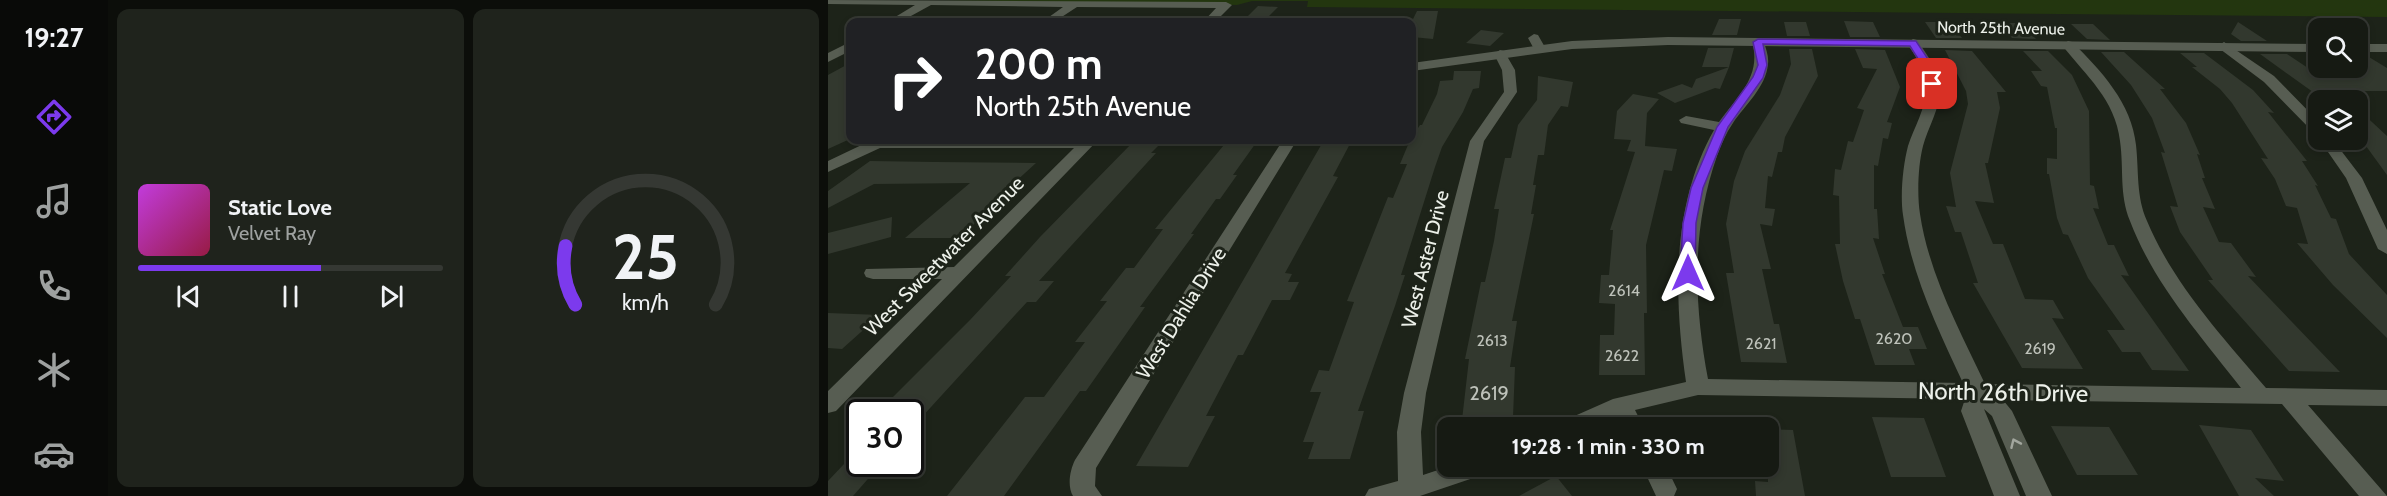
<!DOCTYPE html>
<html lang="en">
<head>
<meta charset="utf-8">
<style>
	:root { --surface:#161a13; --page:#1f231c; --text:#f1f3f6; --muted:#9ea1a0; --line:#353833; --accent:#7c3aed }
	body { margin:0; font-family:Cabin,sans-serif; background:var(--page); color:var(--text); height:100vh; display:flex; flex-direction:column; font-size:22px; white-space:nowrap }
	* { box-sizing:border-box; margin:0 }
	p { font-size:20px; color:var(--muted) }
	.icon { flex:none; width:33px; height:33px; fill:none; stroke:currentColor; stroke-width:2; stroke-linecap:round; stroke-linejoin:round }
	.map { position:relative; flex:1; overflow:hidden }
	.side { display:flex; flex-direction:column; gap:9px; padding:9px; background:#0c0e0a; width:720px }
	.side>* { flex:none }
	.top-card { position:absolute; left:18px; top:18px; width:570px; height:126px; border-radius:12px; box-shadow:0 3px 9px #0003,0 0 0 2px var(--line); background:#202124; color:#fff; overflow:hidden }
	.fabs { position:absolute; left:1480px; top:18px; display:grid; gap:12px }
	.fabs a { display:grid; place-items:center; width:60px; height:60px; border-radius:12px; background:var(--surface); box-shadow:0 3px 9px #0003,0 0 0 2px var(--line); font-size:30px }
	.speed { position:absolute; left:18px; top:399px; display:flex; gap:12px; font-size:30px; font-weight:700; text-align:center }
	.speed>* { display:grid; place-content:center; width:78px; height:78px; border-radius:50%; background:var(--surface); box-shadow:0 3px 9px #0003,0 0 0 2px var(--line); line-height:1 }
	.speed .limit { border:3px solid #111; border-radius:9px; background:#fff; color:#111 }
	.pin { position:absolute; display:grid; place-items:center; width:51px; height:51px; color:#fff; margin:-26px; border-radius:12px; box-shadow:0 3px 9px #0006 }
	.me { position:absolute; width:66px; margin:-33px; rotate:0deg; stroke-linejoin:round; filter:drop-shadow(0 0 4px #0008) }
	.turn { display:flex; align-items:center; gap:21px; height:126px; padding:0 30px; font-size:27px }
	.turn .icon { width:78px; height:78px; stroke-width:2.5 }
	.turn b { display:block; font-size:42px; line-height:51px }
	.side .card { flex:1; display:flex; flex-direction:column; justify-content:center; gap:9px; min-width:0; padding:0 21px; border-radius:12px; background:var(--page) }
	.side .dial { align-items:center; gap:0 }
	.dial svg { height:156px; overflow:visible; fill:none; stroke:var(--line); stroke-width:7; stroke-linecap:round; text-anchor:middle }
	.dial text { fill:var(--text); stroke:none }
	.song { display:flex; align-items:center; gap:18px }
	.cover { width:72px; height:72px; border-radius:9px; background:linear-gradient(135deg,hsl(290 70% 55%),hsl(340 70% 35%)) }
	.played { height:6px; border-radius:3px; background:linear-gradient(90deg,var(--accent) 60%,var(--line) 60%) }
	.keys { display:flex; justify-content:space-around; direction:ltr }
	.side .tiles { flex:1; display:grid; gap:9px; grid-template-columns:repeat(2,1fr) }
	.trip { position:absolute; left:609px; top:417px; width:342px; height:60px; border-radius:12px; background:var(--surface); box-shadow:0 3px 9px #0003,0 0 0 2px var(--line); font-weight:800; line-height:60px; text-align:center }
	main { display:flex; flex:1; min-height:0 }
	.tab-bar { display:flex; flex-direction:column; width:108px; justify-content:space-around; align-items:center; background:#090a08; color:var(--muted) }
	.tab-bar .icon { width:42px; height:42px }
	.tab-bar .active { color:var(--accent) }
	.tab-bar b { font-size:27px; color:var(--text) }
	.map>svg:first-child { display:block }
</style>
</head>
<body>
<main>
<nav class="tab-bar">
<b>19:27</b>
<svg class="icon active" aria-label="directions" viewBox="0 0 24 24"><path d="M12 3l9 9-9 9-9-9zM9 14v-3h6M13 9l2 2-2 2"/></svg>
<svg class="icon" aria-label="music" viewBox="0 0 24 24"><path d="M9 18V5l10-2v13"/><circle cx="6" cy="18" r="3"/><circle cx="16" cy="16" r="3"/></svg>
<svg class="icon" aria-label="phone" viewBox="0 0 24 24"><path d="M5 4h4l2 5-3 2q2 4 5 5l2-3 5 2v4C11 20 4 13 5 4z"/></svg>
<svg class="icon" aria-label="climate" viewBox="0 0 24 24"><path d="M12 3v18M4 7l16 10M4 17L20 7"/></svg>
<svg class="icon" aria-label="car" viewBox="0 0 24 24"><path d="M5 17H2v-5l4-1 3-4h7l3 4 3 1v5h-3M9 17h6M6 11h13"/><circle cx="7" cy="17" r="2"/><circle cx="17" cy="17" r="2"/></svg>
</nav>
<section class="side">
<div class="tiles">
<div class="card">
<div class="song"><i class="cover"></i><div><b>Static Love</b><p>Velvet Ray</p></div></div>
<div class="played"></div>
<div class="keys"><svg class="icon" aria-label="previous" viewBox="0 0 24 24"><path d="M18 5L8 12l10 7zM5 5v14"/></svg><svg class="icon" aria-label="pause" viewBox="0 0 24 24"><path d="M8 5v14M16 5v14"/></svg><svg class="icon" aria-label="next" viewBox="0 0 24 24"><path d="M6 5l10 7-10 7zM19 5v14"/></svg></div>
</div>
<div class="card dial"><svg viewBox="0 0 100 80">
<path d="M14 69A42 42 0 1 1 86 69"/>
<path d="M14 69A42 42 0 0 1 9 39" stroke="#7c3aed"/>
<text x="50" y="56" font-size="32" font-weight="700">25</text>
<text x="50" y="72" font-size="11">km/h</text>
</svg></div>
</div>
</section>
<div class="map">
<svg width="1559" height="496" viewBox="0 0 1559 496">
	<rect width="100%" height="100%" fill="#1d2319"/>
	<path fill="#23360f" d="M111,0H1559V17L479,7L480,1H424L409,5Z"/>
	<path fill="#32382e" d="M430,6L450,7L435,22H414Z
		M589,11H610L605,39L584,37V21Z
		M891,19H913L909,35H884Z
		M1016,21L1045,22L1052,37H1022Z
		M956,22H978L982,36H959Z
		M1097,22H1122L1134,38H1108Z
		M1410,22L1439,41H1413L1403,34Z
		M1170,23H1193L1208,39L1184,38Z
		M1243,24H1265L1282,40L1259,39Z
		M653,30L676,33L662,46L638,43Z
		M880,48H906L901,67H874Z
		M961,49H984L990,76L957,137L954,152H950L944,177L940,176L937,208L947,209L944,226L932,224L943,269H934L946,324H951L959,363L913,362L898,273H906L898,224L906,181L917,151L952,95L963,64Z
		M1027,49L1057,50L1072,87L1059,122L1064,123L1060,139L1055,138L1050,166L1046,165V209H1049L1051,239L1045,238L1057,274H1054L1075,327H1090L1099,349H1081L1087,365H1047L1032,319H1027L1015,281L1007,244H1012L1011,196L1005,195L1007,169L1013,170L1020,141L1025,142L1036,110L1029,108L1049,69L1035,68Z
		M1117,50L1144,51L1178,92H1169L1172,108L1160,163H1157L1166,203L1147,201L1165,244H1175L1197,299L1225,300L1236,319L1224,318L1255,369L1194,368L1145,283H1150L1133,232H1127L1118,206L1128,207L1122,173L1140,104L1138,91Z
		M1195,51H1220L1244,75L1261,111L1262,185L1266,186L1271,209L1265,208L1280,245H1286L1301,276L1293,275L1361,371L1324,370L1312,352H1294L1279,330H1297L1260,278L1240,235L1235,234L1229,218L1221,174H1219V158L1229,159V128H1227L1219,87L1213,86L1203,71H1214Z
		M1273,52H1296L1337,89H1332L1358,123L1372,155L1369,154L1377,178H1374L1387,209L1375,207L1391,242L1403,243L1428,277L1420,276L1512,372L1461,371L1380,280H1385L1352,232L1342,206L1350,207L1333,152L1337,153L1324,118L1303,85Z
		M1352,53H1376L1425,90L1446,113L1440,112L1479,161H1474L1490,186L1487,185L1503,218L1508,219L1521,254L1559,295V338L1505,285L1469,243L1480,244L1469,208L1458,206L1447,179L1433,158L1440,159L1404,103L1392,89L1364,67H1369Z
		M1432,54H1459L1480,68H1530V54H1536L1559,68V91H1513L1526,100H1496Z
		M22,63V139L0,149V75Z
		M901,67L892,89L887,88L847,103L829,93L854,84L864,88L868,79Z
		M626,71H653L651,88L645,89L635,112L614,147L607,167L573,275H577L567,306L530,411H536L522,459H480L486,442H475L493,392H482L491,370L501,371L526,302L519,301L560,197L565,198L579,164H572L582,140L592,125H594L609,94L612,81L625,80Z
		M710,76L745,82L740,107L733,106L720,125L716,155H710L705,185H708L703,214H706L684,321H689L682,367H687L685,417L634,420L641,359H637L653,282H657L666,241L671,209H666L677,158H683L690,125L709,100Z
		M805,94L831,99L819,113L817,146L849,149L844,171L836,170L818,245L819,313H816L817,375H771L772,335H786L787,304L771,303L773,275H781L785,230H782L807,152L799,151L803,140L786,139L789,111Z
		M1530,109L1559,136V175L1530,135Z
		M307,140H336L323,153H328L211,281H226L208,302H199L82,430V412H50L142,320L183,276H177L212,237Z
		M400,140H430L405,175H409L392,199H388L363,234H366L312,307H317L258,391H252L176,496H119L197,397H216L257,342H247L279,301H272L298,268H306L335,229H327Z
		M496,140H524L505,176L510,177L457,273L464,274L460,282H471L462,300H444L415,355H410L378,416H387L360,467L308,466Z
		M42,161L107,162L208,163L153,213H158L131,238H77L142,183L46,184L0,208V191Z
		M64,217L63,237L0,254V233Z
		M0,313L52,315L14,349L0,348Z
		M1044,417L1096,418L1118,477H1063Z
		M1371,425L1423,430L1456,481L1427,478L1446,496H1411Z
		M1223,426L1281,427L1310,475H1249Z
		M940,429L965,430L977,496H928L927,481L940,482Z
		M32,447V464H53L25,496H0V481Z
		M728,476L744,496H691Z"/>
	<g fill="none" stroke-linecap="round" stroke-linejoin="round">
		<path fill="#575d52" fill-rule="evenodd" d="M0,0L398,2L404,5L387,22H375L388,8L249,7L226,22H214L235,7L103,5L72,22H59L87,5L0,4Z
			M706,34L710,35L718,49L716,52L706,49L700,38Z
			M930,38L936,42C938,49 941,57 940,64C938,87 917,105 905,123C898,133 893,145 889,156C863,230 866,304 880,379L1135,383C1110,329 1083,274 1075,215C1072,195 1075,165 1080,146C1086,127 1100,105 1098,84C1097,69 1087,56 1079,43L1085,39L1089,40C1098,54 1110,68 1112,85C1114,105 1100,127 1095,146C1090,165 1089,195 1092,214C1101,274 1131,329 1157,384L1413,388C1372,335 1326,284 1302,221C1291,194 1296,169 1292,141C1287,99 1258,76 1234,45L1240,41L1244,42C1273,70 1304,104 1308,145C1311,172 1308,196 1319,221C1346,285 1394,336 1438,388L1559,390V406L1480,405L1559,496H1531L1454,404L1175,400L1184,411L1224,496H1198L1164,416L1156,409L1192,496H1166L1133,411L1137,399L870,395L807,410L816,428H793L788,417L764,428H730L733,422L785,399L858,382C846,298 843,206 886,130L853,123L851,120L858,116L891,122C910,96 934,76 924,42Z
			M22,42V51L0,62V53Z
			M1396,42L1446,76L1491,122V134L1486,133L1436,82L1392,49L1390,46Z
			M672,50L676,51L687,70L689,92L656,141L598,393L593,432L595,475L622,466H663L660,473L592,496H537L541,489L570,481L569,432L576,393L642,141L676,92L674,70L666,54Z
			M1491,139L1505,140L1534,178L1559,230V254L1550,249L1518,178Z
			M44,140H270L8,411L0,413V391L114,279H45L38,277L36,273L38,269L126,267L246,148H52L0,172V161Z
			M455,140H469L268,468L267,486L274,496H245C239,486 242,470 247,460Z
			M814,466H838L849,489L846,496H828Z"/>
		<path fill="#575d52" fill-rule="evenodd" d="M840,37L1491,44V52L840,45L744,49L584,71V63L744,41Z
			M1530,44H1559V52H1530Z"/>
	</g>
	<defs><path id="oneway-chevron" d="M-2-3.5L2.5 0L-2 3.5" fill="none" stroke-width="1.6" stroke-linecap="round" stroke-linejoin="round" transform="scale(1.5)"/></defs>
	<use stroke="#a2a69e" href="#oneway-chevron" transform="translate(1187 443) rotate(-114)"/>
	<path fill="#7c3aed" stroke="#51269a" stroke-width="1.5" d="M930,39L1088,41L1104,65L1109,84L1101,86L1094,65L1082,46L935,44L939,65L935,78L900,127L875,188L868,223L867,273L865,276H854L852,273L855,223L863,188L889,127L925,77L930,65L925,42Z"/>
	<g text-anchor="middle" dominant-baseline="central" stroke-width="6" stroke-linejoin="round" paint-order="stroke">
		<g font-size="16" fill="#ecf0e9" stroke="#1d2319">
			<text transform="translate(1173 28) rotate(1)">North 25th Avenue</text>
		</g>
		<g font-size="16" fill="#bec2ba">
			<text x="796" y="290">2614</text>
			<text x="1066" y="338">2620</text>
			<text x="664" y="340">2613</text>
			<text x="933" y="343">2621</text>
			<text x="1212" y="348">2619</text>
			<text x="794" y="355">2622</text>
		</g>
		<g font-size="20" fill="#ecf0e9" stroke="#1d2319">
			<text transform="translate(116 256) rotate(-45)">West Sweetwater Avenue</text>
			<text transform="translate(597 259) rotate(-76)">West Aster Drive</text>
			<text transform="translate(353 313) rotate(-58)">West Dahlia Drive</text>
		</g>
		<g font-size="20" fill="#bec2ba">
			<text x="661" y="393">2619</text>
		</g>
		<g font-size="24" fill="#ecf0e9" stroke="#1d2319">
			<text transform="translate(1175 392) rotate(1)">North 26th Drive</text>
		</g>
	</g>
</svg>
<div class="fabs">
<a><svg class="icon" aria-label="search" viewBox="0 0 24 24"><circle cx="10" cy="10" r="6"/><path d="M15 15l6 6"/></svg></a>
<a><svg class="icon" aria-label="layers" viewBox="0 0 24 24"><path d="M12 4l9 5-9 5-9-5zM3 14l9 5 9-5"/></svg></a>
</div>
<div class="speed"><div class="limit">30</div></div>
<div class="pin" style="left:1104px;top:84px;background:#d93025"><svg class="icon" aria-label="arrive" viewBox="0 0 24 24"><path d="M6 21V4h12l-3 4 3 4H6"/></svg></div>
<svg class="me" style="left:860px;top:273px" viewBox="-20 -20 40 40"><path d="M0-17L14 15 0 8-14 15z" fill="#7c3aed" stroke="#fff" stroke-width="4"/></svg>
<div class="trip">19:28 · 1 min · 330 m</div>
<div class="top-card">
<div class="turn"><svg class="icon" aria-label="right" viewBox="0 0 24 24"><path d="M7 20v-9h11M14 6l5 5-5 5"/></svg><div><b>200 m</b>North 25th Avenue</div></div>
</div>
</div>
</main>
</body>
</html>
